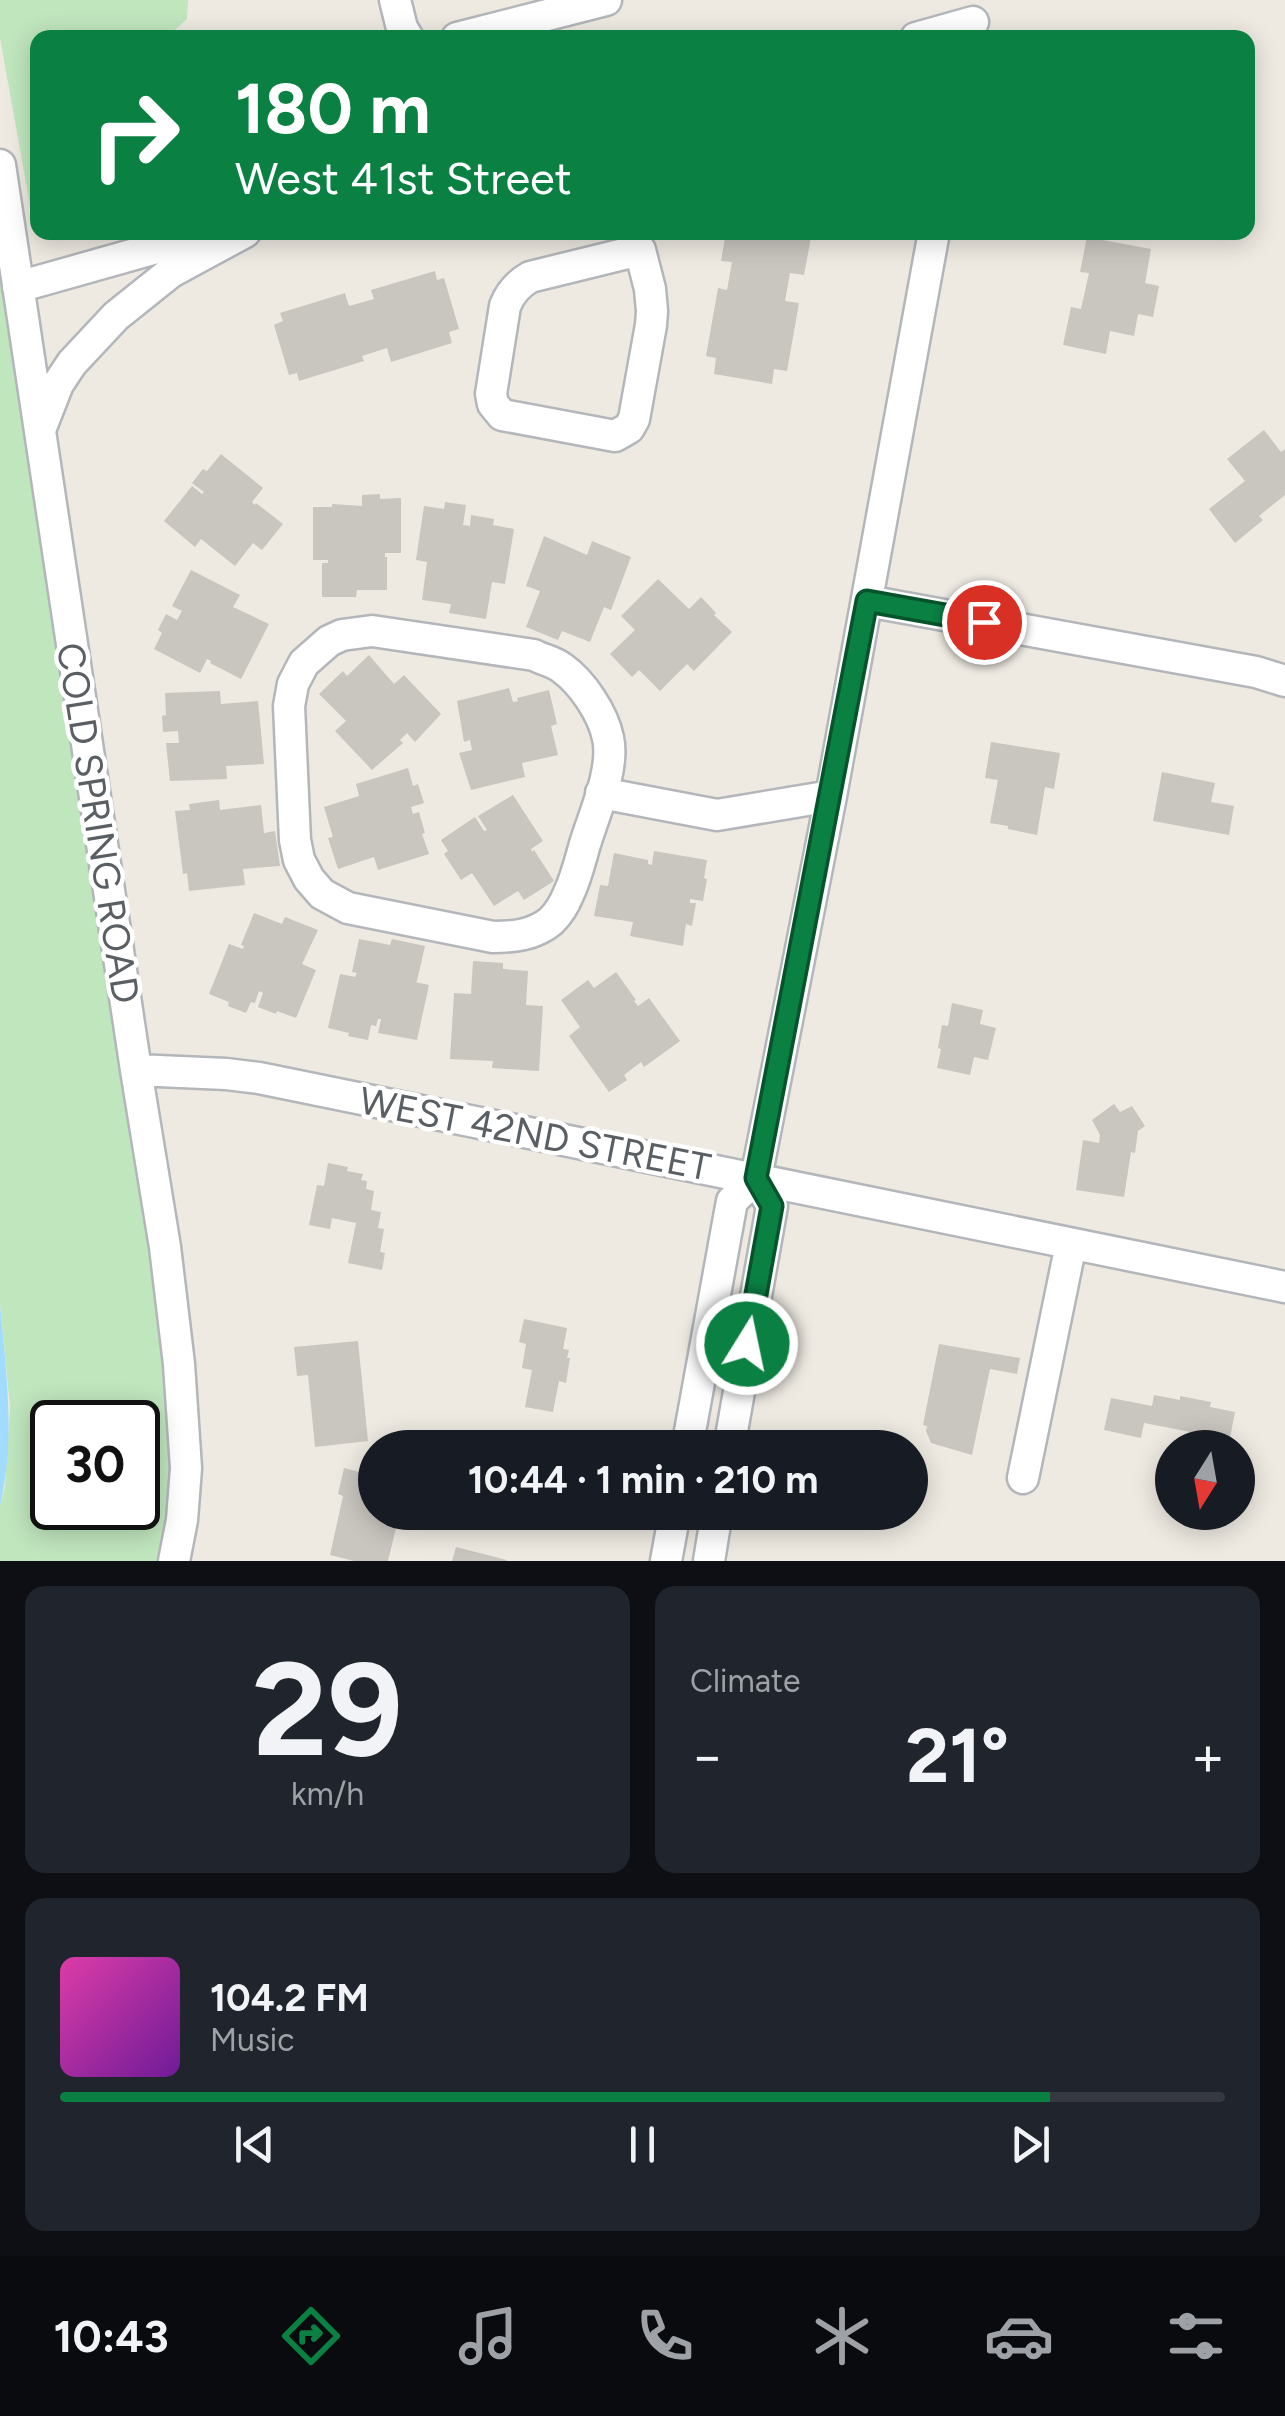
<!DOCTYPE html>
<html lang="en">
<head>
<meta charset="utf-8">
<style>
	:root { --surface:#171b24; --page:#20242c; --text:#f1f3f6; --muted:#9ea1a6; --line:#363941; --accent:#0b8043 }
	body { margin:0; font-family:Figtree,sans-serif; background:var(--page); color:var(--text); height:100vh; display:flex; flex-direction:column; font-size:38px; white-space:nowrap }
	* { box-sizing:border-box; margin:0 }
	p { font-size:32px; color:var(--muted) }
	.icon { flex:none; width:55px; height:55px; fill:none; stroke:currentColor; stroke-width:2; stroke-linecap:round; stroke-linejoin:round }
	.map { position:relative; height:1561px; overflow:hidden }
	.drawer { display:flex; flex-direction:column; gap:25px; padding:25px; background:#0d0f14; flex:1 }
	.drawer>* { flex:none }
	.guide { position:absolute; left:30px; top:30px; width:1225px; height:210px; border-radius:20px; box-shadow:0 5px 25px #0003; background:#0b8043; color:#fff; overflow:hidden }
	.needle { width:65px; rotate:191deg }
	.controls { position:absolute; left:1155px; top:1430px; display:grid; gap:20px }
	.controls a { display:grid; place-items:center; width:100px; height:100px; border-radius:50%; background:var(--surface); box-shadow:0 5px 25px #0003; font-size:50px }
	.speed { position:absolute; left:30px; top:1400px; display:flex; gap:20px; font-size:50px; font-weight:700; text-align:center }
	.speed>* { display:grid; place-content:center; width:130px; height:130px; border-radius:50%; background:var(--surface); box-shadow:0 5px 25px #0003; line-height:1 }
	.speed .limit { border:5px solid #111; border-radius:15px; background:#fff; color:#111 }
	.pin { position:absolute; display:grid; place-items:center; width:85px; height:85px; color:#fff; margin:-42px; border:5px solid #fff; border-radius:50%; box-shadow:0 2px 10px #0007 }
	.me { position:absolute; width:110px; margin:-55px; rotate:10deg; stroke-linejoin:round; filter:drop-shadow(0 0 8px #0008) }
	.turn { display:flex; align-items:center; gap:35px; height:210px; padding:0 40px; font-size:45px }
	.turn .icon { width:130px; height:130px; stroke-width:2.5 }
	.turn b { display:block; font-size:70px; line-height:85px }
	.big { font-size:75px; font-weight:700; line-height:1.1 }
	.drawer .widget { flex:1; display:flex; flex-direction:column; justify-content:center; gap:15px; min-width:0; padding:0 35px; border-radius:20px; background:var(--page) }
	.drawer .dial { align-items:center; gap:0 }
	.dial b { font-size:130px; line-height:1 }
	.song { display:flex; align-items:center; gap:30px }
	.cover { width:120px; height:120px; border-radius:15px; background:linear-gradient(135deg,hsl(320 70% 55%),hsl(280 70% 35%)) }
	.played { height:10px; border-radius:5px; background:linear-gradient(90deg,var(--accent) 85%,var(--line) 85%) }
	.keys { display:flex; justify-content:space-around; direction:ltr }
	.heat { display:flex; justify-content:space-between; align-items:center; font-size:55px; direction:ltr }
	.drawer .tiles { flex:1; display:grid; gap:25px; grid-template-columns:1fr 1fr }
	.widget:last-child { grid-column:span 2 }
	.trip { position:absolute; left:358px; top:1430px; width:570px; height:100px; border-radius:50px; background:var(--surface); box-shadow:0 5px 25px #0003; font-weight:700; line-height:100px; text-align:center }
	.dock { display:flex; height:160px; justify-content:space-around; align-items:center; background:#090b0e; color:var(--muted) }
	.dock .icon { width:70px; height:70px }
	.dock .active { color:var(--accent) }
	.dock b { font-size:45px; color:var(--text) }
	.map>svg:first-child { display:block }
</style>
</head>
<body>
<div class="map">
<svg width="1285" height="1561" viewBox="0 0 1285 1561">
	<rect width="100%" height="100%" fill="#eeeae2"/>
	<path fill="#c0e6be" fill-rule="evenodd" d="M0,0H188L187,19L167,37L38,38V232L41,233H35L0,38Z
		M0,249L127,1081L175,1424L163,1561H0V1506L5,1486L10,1407L0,1303ZM52,1422H138V1508H52Z"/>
	<path fill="#a1dcff" d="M0,1304C6,1371 16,1440 0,1506Z"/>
	<path fill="#c9c5bf" d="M726,232H812L804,275L790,273L785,301L799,303L787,371L774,369L772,384L714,374L716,358L706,356L718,288L727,290L732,262L721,261Z
		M1087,237L1151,249L1145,283L1159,286L1153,317L1138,314L1134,336L1110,331L1106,354L1063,345L1071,307L1081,309L1089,273L1080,272Z
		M435,271L437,280L444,278L459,329L449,332L452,343L391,362L387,348L362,356L364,361L299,381L297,373L289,375L274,325L283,321L280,313L345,293L349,306L374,299L371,290Z
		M1264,430L1281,452L1285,449V495L1259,516L1263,520L1235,543L1209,509L1245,481L1227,459Z
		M221,454L263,488L252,502L255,505L256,503L283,524L262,550L253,543L235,566L201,539L195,547L164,521L192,486L202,494L204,492L192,483L203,469L207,471Z
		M380,494V499L401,498V553H385V557H387V590H357L356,597H322V563H328V560H313V507H332V504L362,506V495Z
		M445,502L466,505L463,525L470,526L471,515L494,519L493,525L514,529L505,584L492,582L486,619L449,613L451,604L422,600L427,562L416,560L424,506L444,509Z
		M544,536L587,555L592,541L631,557L611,610L604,607L590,642L562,631L558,640L526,627L540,591L526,586Z
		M191,570L240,595L233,607L269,624L241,679L210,663L211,661L207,659L200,673L154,649L162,633L158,630L166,614L177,620L182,611L172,606Z
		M658,579L689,609L701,597L716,613L714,615L732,632L694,671L687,664L660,691L639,670L632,677L610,654L635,630L621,616Z
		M369,655L394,684L404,675L441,714L415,742L407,733L400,740L403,743L372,770L335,731L346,721L319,694L343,671L347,676Z
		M509,688L513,702L518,701L517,698L549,690L557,724L551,726L558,755L522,763L525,777L471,790L459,753L472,750L470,740L464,742L457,701Z
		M220,691L221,704L258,701L264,764L226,766L227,779L170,781L166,743H179L178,731L163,732L162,716L166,715L165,693Z
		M991,742L1060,753L1054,789L1045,787L1037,835L1008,829V826L990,823L998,780L985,778Z
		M408,768L413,786L418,784L424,803L411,807L413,814L419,812L425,833L422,834L429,854L378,870L374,857L338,869L328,838L333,837L324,807L359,796L356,784Z
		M1162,772L1215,783L1211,802L1234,806L1229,835L1153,821Z
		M513,795L543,841L531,849L532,852L534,850L554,881L524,900L518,891L494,906L472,873L461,880L444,854L448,851L441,840L475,817L484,831L487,830L478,816Z
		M219,800L220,810L261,805L264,833L275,831L280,866L243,869L245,885L189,891L187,873L183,874L175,811L190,810L189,804Z
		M654,851L707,860L704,878L707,879L703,901L690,899V903H696L692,926L686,924L683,946L630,936L633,922L594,916L600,885L608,886L614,853L648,860V864L652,865Z
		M254,913L282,924L285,917L318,930L302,964L316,970L296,1018L277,1011L276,1014L258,1007L263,993L259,991L255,1003L251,1002L246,1013L228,1006L229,1002L209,994L229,944L243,949L244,946L241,945Z
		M359,939L390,945L392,939L425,946L417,981L415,982L429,985L417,1040L378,1033L381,1019H378L376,1026L371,1025L368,1040L348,1036L349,1033L328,1028L340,974L355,977L357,973L352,972Z
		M473,961L503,963V969L528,971L526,1005L543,1006L539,1071L492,1068L493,1061L450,1059L454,993L471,994Z
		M616,972L636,1000L634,1001L638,1006L649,998L680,1041L644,1067L641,1062L624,1075L627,1080L609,1092L569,1036L580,1027L561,1000L588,980L594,988Z
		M952,1003L983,1010L980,1024L996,1028L988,1060L974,1057L970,1075L937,1068L941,1049L938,1048L942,1025L948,1026Z
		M1114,1104L1120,1112L1132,1106L1145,1126L1138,1131L1135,1153L1131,1152L1124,1197L1076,1190L1083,1140L1099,1143L1100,1135L1092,1120Z
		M328,1163L348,1167L347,1171L363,1174L361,1180L367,1181L366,1189L374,1191L371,1210L381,1212L378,1228L384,1229L380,1252L385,1253L382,1270L348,1263L356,1223L332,1218L330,1229L309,1225L317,1185L324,1186Z
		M524,1319L567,1328L563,1349L569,1350L567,1358H570L566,1383L559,1381L553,1412L525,1407L532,1370L522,1368L526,1344L519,1342Z
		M358,1341L368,1441L315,1447L308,1375L297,1376L294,1347Z
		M939,1344L1020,1358L1017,1374L990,1369L972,1455L931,1443L926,1431L927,1426L923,1425Z
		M1154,1395L1180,1400V1396L1211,1402L1210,1407L1235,1412L1228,1448L1199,1444L1201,1434L1144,1423L1141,1438L1104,1430L1111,1398L1152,1406Z
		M344,1468L375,1476V1512H400L388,1561H354L330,1555L343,1496L338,1494Z
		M456,1547L507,1560L506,1561H452Z"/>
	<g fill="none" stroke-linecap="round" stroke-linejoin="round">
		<g stroke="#b3b6ba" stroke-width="35">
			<path id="minor" d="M395,0L402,28L408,38
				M457,38L606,0
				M916,38L973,22
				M0,165L136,1070L165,1247L179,1364L186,1468L182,1520L174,1561
				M640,250L650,289L652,311L651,325L634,419L629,428L615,436L502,415L493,404L491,394L505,306C510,293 518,284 530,277Z
				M18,287L213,232
				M40,430L58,384L72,363L116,316L171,272L245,232
				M867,601L1256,672L1285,681
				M372,631L534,655C543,660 553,661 562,668C583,683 603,714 608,738C615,769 594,814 585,844C580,861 576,879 568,895C564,905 559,913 551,921C534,935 514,937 493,937L348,908L322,894L309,879L299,860L295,840L289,706L293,684L304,663L329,641L342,635Z
				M601,793L717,815L831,796
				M136,1070L226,1074L259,1078L1285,1287
				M687,1448L732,1201L756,1178L831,796L934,232
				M729,1448L772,1206L756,1178
				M1023,1478L1071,1244
				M666,1561L675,1512
				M709,1561L717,1512"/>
		</g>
		<use href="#minor" stroke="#fff" stroke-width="30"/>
	</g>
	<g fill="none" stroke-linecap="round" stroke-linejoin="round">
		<g stroke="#07532c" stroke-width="25">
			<path id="route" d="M747,1344L772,1206L756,1178L867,601L984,622"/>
		</g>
		<use href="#route" stroke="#0b8043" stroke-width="18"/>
	</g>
	<g text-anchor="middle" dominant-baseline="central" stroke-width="9" stroke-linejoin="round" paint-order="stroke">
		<g font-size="38" fill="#5a5f63" stroke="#fff">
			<text transform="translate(98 823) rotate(81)">COLD SPRING ROAD</text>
			<text transform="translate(535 1134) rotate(11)">WEST 42ND STREET</text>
		</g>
	</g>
</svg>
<div class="controls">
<a><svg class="needle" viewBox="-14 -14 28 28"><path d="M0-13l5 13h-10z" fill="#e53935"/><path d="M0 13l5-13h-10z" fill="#9ea1a6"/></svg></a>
</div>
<div class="speed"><div class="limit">30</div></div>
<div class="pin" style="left:984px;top:622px;background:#d93025"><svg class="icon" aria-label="arrive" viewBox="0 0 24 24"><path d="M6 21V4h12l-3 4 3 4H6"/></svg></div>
<svg class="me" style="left:747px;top:1344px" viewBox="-20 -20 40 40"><circle r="17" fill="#0b8043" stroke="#fff" stroke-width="3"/><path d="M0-11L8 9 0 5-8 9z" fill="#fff"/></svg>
<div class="trip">10:44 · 1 min · 210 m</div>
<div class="guide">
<div class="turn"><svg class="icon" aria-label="right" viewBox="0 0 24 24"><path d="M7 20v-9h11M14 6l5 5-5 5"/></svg><div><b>180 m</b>West 41st Street</div></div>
</div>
</div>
<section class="drawer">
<div class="tiles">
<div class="widget dial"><b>29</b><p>km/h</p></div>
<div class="widget"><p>Climate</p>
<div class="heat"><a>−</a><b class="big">21°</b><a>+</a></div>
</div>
<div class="widget">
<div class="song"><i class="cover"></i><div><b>104.2 FM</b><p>Music</p></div></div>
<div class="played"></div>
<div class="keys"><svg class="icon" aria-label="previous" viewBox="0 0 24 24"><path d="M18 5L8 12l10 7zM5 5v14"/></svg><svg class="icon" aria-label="pause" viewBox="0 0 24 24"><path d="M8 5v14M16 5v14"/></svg><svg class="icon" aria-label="next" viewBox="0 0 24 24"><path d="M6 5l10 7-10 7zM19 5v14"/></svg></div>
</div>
</div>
</section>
<nav class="dock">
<b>10:43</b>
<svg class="icon active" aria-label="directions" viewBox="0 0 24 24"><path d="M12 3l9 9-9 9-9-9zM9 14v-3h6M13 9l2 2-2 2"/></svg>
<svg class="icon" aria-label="music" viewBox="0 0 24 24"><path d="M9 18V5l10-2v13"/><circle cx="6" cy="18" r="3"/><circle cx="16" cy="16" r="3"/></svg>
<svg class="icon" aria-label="phone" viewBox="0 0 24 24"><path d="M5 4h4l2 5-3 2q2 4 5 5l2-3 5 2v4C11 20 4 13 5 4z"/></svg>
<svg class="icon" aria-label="climate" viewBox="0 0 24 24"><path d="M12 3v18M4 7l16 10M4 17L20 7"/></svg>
<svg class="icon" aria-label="car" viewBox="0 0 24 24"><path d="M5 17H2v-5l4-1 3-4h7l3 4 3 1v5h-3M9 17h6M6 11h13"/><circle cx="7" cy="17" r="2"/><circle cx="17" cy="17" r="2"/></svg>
<svg class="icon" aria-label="filters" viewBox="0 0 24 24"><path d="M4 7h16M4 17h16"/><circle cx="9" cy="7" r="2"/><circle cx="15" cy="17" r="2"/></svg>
</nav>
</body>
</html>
